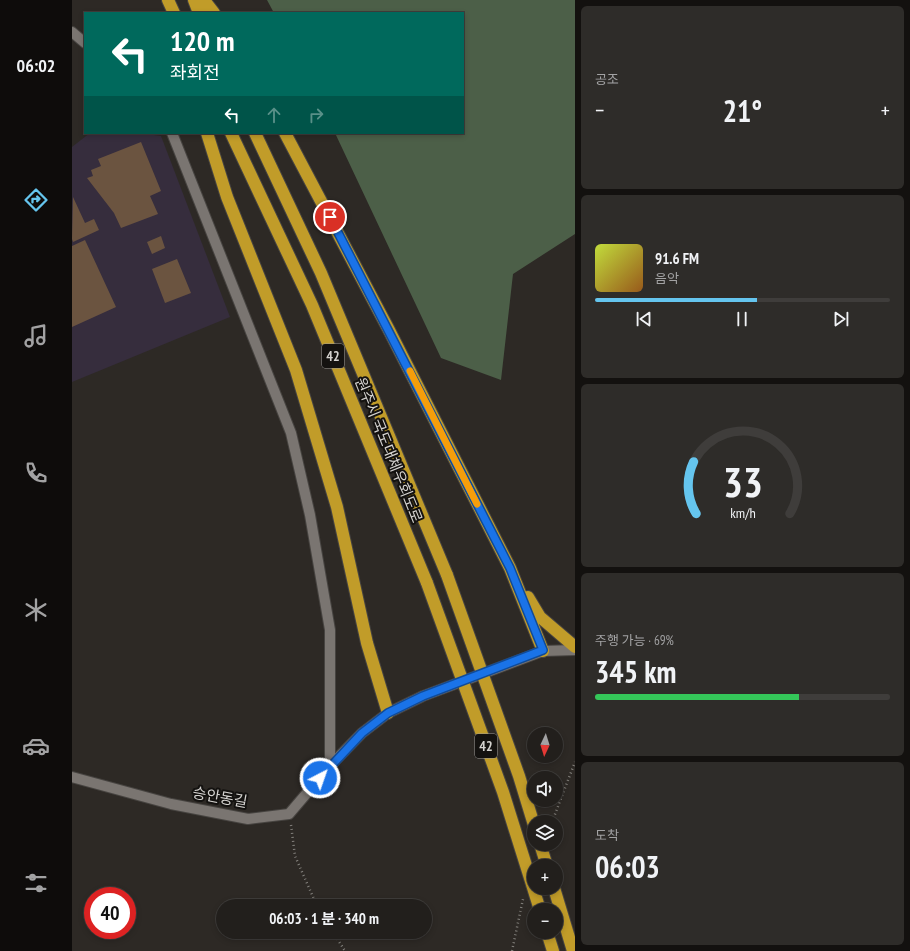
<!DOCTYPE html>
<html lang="ko">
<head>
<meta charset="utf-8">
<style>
	:root { --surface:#221f1c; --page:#2e2c29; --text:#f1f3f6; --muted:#a2a2a3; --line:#3f3d3b; --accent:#65c5ee }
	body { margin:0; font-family:"PT Sans Narrow","Noto Sans KR",sans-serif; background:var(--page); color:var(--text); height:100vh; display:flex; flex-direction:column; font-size:15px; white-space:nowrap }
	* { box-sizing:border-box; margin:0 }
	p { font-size:13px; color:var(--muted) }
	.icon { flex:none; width:22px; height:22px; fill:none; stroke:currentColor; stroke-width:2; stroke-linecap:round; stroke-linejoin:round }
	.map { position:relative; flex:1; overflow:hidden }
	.drawer { display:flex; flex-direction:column; gap:6px; padding:6px; background:#13110f; width:335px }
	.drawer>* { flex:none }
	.top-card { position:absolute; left:12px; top:12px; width:380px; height:122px; border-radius:0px; box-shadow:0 2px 6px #0003,0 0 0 1px var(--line); background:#00695c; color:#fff; overflow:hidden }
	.needle { width:26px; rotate:184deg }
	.buttons { position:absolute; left:455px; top:727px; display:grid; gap:8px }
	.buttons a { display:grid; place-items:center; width:36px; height:36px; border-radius:50%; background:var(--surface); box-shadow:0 2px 6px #0003,0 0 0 1px var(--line); font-size:20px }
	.speed { position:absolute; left:12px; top:887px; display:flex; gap:8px; font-size:20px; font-weight:700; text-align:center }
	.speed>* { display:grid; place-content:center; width:52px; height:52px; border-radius:50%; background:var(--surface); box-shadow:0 2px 6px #0003,0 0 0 1px var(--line); line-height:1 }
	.speed .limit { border:6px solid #d22; background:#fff; color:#111 }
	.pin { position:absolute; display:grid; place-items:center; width:34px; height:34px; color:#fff; margin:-17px; border:2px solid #fff; border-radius:50%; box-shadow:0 1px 4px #0007 }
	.me { position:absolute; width:44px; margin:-22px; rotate:41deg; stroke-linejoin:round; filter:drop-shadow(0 0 3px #0008) }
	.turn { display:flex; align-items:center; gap:14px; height:84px; padding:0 20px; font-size:18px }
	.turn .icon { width:52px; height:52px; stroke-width:2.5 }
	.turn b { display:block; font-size:28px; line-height:34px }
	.lanes { display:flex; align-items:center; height:38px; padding:0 20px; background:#0003; justify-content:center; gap:20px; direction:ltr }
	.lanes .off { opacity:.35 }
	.big { font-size:30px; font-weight:700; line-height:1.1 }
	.drawer .tile { flex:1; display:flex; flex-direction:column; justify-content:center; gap:6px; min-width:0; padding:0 14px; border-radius:6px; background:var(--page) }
	.drawer .dial { align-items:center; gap:0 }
	.dial svg { height:104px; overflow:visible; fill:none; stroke:var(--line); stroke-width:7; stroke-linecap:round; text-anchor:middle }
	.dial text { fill:var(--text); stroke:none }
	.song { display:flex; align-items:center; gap:12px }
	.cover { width:48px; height:48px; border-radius:6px; background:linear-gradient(135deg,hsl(70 70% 55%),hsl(30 70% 35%)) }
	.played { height:4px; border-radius:2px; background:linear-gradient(90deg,var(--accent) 55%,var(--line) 55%) }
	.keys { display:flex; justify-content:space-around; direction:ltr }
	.heat { display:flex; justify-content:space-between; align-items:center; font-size:22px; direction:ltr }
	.charge { height:6px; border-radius:3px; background:linear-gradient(90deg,#34c759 69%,var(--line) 0) }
	.trip { position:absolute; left:144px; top:899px; width:216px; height:40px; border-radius:20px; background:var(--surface); box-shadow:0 2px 6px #0003,0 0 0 1px var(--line); font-weight:700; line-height:40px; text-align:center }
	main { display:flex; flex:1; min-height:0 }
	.dock { display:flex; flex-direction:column; width:72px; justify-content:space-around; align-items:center; background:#0e0c0b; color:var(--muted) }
	.dock .icon { width:28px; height:28px }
	.dock .active { color:var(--accent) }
	.dock b { font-size:18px; color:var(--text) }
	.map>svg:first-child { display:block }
</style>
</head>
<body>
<main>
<nav class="dock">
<b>06:02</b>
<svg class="icon active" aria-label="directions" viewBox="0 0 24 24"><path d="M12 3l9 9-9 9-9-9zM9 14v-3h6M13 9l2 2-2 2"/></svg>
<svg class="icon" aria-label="music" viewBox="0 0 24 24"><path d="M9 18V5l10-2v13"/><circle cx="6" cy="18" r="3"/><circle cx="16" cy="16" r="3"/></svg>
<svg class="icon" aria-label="phone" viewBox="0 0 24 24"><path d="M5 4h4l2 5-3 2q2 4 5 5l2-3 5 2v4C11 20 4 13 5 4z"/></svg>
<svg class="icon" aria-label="climate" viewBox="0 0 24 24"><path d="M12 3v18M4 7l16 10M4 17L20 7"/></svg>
<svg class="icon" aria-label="car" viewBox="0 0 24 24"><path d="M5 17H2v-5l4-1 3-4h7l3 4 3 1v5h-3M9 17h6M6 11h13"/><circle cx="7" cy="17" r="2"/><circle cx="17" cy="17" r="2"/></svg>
<svg class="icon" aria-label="filters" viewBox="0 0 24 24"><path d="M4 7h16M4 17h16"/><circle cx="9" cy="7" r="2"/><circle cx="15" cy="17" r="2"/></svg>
</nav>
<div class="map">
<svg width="503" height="951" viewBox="0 0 503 951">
	<rect width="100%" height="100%" fill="#2d2925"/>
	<path fill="#362d3d" d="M18,133H68L89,136L158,317L0,382V147Z"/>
	<path fill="#4c5f48" d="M195,0H503V234L441,274L429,380L369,358L263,133H391V13H202Z"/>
	<path fill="#6b5440" d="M69,142L89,191L78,196L86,214L49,228L42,213L15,178L21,176L19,170L29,166L26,159Z
		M1,197L13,223L22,219L27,230L1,242L0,239Z
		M89,236L93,248L80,254L75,242Z
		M13,240L44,307L0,327V246Z
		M105,259L119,293L93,303L80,269Z"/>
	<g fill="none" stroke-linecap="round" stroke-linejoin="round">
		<g stroke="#474441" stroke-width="12">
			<path id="street" d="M0,32L13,43
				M100,133L219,433L238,515L258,630V766"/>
		</g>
		<g stroke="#474441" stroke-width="12">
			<path id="secondary" d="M0,777L99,804L176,819L217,814L258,766L290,733L316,713L351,696L471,651L503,650"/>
		</g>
		<g stroke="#474441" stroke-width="14">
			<path id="highway" d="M96,0L102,13
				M122,0L127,13
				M132,0L142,13
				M135,133L155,197L224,370L265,507L295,643L316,713
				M159,133L240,305L355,583
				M183,133L249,273L375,575
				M213,133L317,330L438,568L471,651
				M456,597L468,617L503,647
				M482,888L501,951
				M475,932L481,951"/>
		</g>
		<path stroke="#83807c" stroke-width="2.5" stroke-dasharray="1 3" stroke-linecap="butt" d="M480,822L503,762
			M219,825L223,856L245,906
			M261,932L273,951
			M440,951L451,899"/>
		<use href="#street" stroke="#7a7571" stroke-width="10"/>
		<use href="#secondary" stroke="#7a7571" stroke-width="10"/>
		<use href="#highway" stroke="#c19c29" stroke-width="12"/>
		<g stroke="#474441" stroke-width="14" stroke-linecap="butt">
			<path id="highway-bridge" d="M375,575L447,776L462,825
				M355,583L431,792L468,910
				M468,844L475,866"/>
		</g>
		<use href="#highway-bridge" stroke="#c19c29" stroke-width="12"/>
	</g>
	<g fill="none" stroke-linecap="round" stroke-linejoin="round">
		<g stroke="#114b97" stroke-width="10">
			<path id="route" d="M248,778L290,733L316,713L351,696L471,650L438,568L258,217"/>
		</g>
		<use href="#route" stroke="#1a73e8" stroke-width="7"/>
		<path stroke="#f59e0b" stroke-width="7" d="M338,371L405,504"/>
	</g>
	<g text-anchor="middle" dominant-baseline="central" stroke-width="4" stroke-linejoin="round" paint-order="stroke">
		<g fill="#141210" stroke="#9b9996" stroke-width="1">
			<rect x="250" y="344" width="22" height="24" rx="3"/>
			<rect x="403" y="734" width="22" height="24" rx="3"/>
		</g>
		<g font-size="14" font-weight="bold" fill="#d5d3d0">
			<text x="261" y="356">42</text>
			<text x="414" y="746">42</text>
		</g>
		<g font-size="15" fill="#d5d3d0" stroke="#141210">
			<text transform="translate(317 450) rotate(68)">원주시 국도대체우회도로</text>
			<text transform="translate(148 797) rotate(10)">승안동길</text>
		</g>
	</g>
</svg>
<div class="buttons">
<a><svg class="needle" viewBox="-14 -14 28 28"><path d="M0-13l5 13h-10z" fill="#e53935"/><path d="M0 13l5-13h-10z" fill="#a2a2a3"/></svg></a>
<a><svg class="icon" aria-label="sound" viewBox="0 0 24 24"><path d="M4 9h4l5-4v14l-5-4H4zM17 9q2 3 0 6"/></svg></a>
<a><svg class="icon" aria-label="layers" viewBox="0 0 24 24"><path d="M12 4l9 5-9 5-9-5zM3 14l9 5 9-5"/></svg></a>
<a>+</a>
<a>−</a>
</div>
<div class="speed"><div class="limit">40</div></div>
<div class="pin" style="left:258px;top:217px;background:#d93025"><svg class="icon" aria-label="arrive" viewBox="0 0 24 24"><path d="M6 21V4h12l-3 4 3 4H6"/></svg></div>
<svg class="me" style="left:248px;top:778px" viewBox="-20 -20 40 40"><circle r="17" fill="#1a73e8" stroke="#fff" stroke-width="3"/><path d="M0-11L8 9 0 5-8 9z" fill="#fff"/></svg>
<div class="trip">06:03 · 1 분 · 340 m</div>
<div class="top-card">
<div class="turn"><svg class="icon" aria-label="left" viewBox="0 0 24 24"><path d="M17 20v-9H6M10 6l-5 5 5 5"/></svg><div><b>120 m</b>좌회전</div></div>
<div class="lanes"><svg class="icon" aria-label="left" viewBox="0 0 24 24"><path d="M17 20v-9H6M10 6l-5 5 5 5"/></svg><svg class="icon off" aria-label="ahead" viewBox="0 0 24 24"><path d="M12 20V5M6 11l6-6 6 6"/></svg><svg class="icon off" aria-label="right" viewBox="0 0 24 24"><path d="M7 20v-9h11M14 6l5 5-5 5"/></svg></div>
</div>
</div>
<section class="drawer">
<div class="tile"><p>공조</p>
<div class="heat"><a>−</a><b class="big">21°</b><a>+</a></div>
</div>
<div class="tile">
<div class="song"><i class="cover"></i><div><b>91.6 FM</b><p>음악</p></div></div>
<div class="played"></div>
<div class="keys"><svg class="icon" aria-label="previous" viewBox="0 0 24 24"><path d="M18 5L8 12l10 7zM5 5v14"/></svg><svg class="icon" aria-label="pause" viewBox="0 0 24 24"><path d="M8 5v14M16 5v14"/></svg><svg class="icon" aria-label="next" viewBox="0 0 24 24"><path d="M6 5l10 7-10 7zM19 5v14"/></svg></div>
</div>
<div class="tile dial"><svg viewBox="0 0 100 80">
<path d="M14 69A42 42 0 1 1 86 69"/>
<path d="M14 69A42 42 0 0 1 12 29" stroke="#65c5ee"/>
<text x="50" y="56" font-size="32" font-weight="700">33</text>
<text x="50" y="72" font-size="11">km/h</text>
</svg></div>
<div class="tile"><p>주행 가능 · 69%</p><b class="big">345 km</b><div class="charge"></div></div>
<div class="tile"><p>도착</p><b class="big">06:03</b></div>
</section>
</main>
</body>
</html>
